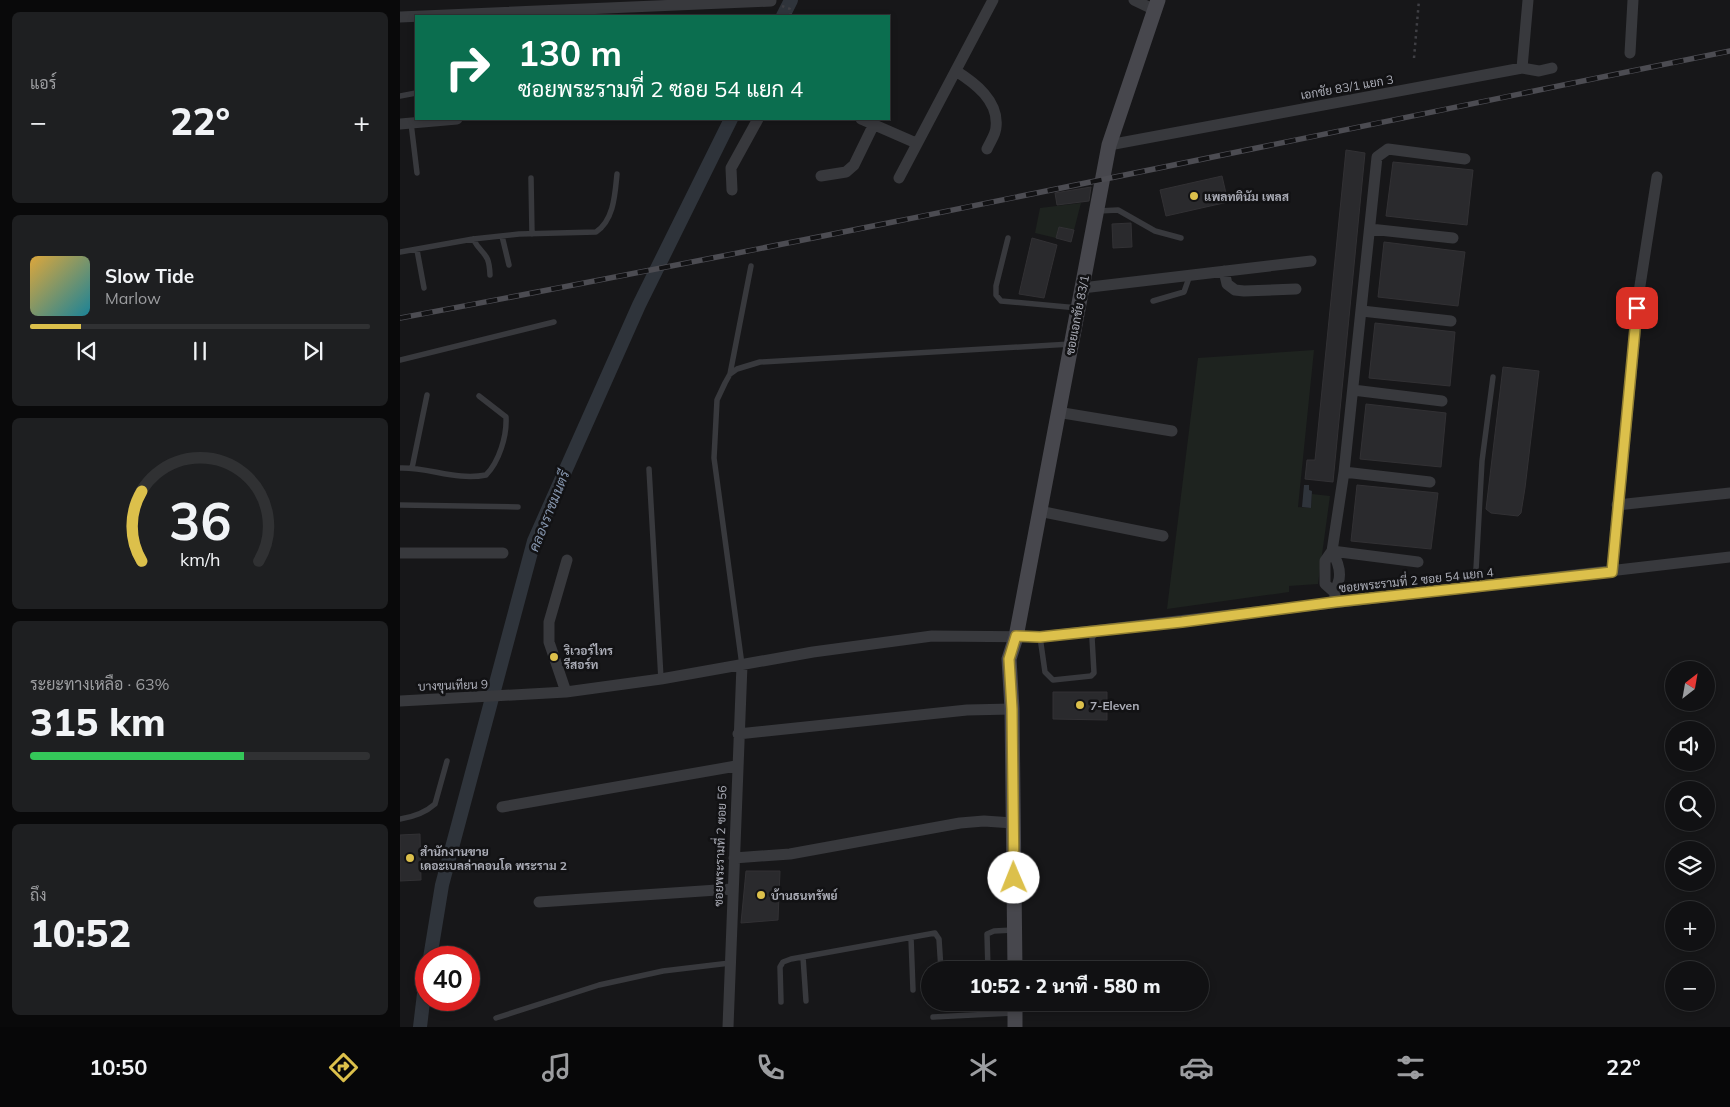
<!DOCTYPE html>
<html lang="th">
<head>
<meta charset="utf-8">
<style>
	:root { --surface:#111113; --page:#1e1f21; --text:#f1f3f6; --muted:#9c9da0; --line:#303133; --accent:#dcc04b }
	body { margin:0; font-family:Mulish,Sarabun,sans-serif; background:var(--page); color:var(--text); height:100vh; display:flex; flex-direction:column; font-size:19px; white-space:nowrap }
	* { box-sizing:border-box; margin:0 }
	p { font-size:16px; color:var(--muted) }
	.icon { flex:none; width:28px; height:28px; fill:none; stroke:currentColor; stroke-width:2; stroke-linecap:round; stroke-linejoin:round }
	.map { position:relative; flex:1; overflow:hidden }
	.sheet { display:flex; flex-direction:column; gap:12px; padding:12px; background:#09090a; width:400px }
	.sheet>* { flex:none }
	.top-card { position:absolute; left:15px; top:15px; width:475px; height:105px; border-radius:0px; box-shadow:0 2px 8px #0003,0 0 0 1px var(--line); background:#0b6e4f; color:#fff; overflow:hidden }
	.needle { width:32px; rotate:31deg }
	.fabs { position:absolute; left:1265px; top:661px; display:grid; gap:10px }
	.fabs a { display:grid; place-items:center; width:50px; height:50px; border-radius:50%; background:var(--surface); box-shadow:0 2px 8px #0003,0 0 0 1px var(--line); font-size:25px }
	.speed { position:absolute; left:15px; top:946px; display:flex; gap:10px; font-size:25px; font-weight:700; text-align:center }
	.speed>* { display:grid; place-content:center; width:65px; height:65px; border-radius:50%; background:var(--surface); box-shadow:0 2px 8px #0003,0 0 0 1px var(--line); line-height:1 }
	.speed .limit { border:8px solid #d22; background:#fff; color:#111 }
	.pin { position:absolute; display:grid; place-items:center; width:42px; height:42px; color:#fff; margin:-21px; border-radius:10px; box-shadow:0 2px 8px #0006 }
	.me { position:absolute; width:55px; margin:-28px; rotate:359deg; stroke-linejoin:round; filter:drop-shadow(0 0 4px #0008) }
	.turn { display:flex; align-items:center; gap:18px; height:105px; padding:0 20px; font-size:22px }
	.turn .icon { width:65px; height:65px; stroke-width:2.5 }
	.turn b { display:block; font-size:35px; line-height:42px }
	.big { font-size:38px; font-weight:800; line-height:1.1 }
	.sheet .card { flex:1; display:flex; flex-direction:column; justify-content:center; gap:8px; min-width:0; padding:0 18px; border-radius:8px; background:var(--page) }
	.sheet .dial { align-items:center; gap:0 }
	.dial svg { height:130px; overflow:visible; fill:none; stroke:var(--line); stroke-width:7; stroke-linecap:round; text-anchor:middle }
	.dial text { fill:var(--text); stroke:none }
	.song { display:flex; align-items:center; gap:15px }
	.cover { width:60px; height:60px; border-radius:8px; background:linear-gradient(135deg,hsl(40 70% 55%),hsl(190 70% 35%)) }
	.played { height:5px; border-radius:2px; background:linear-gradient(90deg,var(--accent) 15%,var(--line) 15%) }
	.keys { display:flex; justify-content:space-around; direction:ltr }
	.heat { display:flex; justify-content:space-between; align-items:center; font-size:28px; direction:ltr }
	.charge { height:8px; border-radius:4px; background:linear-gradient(90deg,#34c759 63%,var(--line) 0) }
	.trip { position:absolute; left:521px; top:961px; width:288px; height:50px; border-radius:25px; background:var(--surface); box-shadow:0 2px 8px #0003,0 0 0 1px var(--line); font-weight:800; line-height:50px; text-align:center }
	.tab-bar { display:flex; height:80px; justify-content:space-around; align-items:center; background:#070708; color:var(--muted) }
	.tab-bar .icon { width:35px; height:35px }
	.tab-bar .on { color:var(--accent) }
	.tab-bar b { font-size:22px; color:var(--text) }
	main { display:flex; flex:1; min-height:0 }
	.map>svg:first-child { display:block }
</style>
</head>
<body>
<main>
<section class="sheet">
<div class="card"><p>แอร์</p>
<div class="heat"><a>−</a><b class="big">22°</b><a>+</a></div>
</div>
<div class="card">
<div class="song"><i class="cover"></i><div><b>Slow Tide</b><p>Marlow</p></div></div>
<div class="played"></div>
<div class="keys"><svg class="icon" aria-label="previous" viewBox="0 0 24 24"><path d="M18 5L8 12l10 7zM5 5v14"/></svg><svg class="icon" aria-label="pause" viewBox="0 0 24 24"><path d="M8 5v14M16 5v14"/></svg><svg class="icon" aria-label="next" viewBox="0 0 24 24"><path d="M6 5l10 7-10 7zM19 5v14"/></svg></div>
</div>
<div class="card dial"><svg viewBox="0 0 100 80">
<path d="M14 69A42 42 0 1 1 86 69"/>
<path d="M14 69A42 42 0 0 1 14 26" stroke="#dcc04b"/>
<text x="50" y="56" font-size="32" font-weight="700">36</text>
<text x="50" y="72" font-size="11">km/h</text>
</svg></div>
<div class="card"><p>ระยะทางเหลือ · 63%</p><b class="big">315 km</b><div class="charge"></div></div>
<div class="card"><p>ถึง</p><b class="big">10:52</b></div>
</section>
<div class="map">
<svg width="1330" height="1027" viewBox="0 0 1330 1027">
	<rect width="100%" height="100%" fill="#171719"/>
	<path fill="#1e231f" d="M681,203L674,230L659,227L656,238L635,233L640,208Z
		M914,350L898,507L911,508L912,494L930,496L918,584L889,586V592L767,609L798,358Z"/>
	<path fill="#2f343b" d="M904,485H909V490L912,491L911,508L902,507Z"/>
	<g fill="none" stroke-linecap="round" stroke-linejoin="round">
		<path stroke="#2f343b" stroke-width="14" d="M383,16L391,0
			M30,958L42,885L134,541L239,305L331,119
			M20,1027L26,977"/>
	</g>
	<path fill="#2a2a2d" stroke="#323134" d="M946,150L965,153L933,482L905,479L907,460H915Z
		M993,162L1073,170L1067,225L986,216Z
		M822,176L828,202L766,216L760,190Z
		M691,187L689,201L657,205L655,193Z
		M731,223L732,247L713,248L712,224Z
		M659,227L674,230L671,242L656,238Z
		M632,238L657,245L644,298L619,294Z
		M984,242L1065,252L1058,306L978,297Z
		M975,323L1055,332L1050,386L969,378Z
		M1103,367L1139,371L1125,488L1121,513L1118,516L1091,513L1086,509Z
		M966,404L1046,413L1041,467L960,459Z
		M957,485L1038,493L1031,549L951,541Z
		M653,692H707V720L653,719Z
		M20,834L21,880L0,881V835Z
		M346,871H380L378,920L341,923Z"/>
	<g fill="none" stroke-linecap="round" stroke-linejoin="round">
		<path stroke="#3f3f44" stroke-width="2.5" stroke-dasharray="2.5 4" stroke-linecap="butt" d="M382,6L390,9L391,16
			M1014,58L1019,0"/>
		<path stroke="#38393d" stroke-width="5.5" d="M0,96L16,93
			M11,123L17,173
			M131,178L132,234
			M698,211L718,210L755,231L781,238
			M102,236L109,265
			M608,238L596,286V295L601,301L678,308
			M73,239C83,257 89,251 90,275
			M17,250L24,288
			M0,252L73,239L119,234L196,232C214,220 215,194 217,174
			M753,301L784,292L790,275
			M0,360L154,322
			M330,374L351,266
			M0,468C29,467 56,481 86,475C99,462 107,436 106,417L79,396
			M12,468L27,395
			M249,469L261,679
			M0,505L118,507
			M1075,588L1082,461L1093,377
			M640,637L645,672L653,680L691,676L694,673L692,638L697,632
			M342,665L314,458L317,400L325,383L330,374L337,369L360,362L671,344
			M0,819C13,817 25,813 35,804L47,761
			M511,938L513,990
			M403,957L406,1001
			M588,970L587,934L594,931L613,930
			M381,1002L380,967L383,962L391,959L535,933L539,939L541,970
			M546,1002H567
			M533,1017L613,1013
			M96,1018L199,985L263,971L330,963"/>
		<path stroke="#38393d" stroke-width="11" d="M734,0L755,10
			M0,17L371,1
			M1230,53L1233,0
			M1122,68L1128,0
			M556,71C575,83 599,101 596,127C596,134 590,142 587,149
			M461,119L516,143
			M0,124L57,119
			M709,145L1122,68L1139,71L1152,68
			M421,176L446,172L454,165L474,124
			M499,178L593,0
			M332,190L331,168L358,119
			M970,229L1053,238
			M824,271L827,284L835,290L844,291L896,289
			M682,288L911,261
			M962,311L1051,321
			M953,390L1042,401
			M657,412L772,431
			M944,472L1030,482
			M1217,505L1330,493
			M639,511L763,536
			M932,551L1018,562
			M932,551C937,560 942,573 938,583C936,590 934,592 935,599
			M0,553H103
			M1212,572L1239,292L1257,177
			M934,592L925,584V561L932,551L944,472L977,157L988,149L1065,159
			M166,692L149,642V622L167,560
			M0,701L166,692L261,679L413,652L532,636L640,637L1330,557
			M338,734L567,710L612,709
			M102,807L336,766
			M334,858L390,854L560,823L584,821L613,823
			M139,902L332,889
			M328,1027L342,665"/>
		<path stroke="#47474d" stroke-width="15" d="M615,970L612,709L609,659L616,637L709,145L758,0
			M615,1002V1027"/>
		<g stroke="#4c4c52" stroke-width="5.5">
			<path id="rail" d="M0,318C444,235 887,141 1330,51"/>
		</g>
		<use href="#rail" stroke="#121214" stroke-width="4" stroke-dasharray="11" stroke-linecap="butt"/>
	</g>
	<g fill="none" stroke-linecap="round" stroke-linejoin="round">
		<g stroke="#8f7d31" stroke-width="12">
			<path id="route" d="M614,878L612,709L609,659L616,636L640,637L782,622L935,602L1212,572L1237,308"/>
		</g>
		<use href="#route" stroke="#dcc04b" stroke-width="9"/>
	</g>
	<g fill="#dcc04b" stroke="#121214" stroke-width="2">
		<circle cx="794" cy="196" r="5"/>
		<circle cx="154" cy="657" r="5"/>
		<circle cx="680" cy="705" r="5"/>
		<circle cx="10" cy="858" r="5"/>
		<circle cx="361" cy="895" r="5"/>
	</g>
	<g text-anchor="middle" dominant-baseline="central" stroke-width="5" stroke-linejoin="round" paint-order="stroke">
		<g font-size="12" fill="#abadb7" stroke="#121214">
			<text transform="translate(947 87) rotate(-10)">เอกชัย 83/1 แยก 3</text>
			<text transform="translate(677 315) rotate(-79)">ซอยเอกชัย 83/1</text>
			<text transform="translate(1016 580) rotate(-6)">ซอยพระรามที่ 2 ซอย 54 แยก 4</text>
			<text transform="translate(53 685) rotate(-2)">บางขุนเทียน 9</text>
			<text transform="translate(320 846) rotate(-88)">ซอยพระรามที่ 2 ซอย 56</text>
		</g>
		<g font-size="12" font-weight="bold" fill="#abadb7" stroke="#121214" text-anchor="start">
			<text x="804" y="196">แพลทตินัม เพลส</text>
			<text x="164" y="650">ริเวอร์ไทร<tspan x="164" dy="14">รีสอร์ท</tspan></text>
			<text x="690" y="705">7-Eleven</text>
			<text x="20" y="851">สำนักงานขาย<tspan x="20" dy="14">เดอะเบลล่าคอนโด พระราม 2</tspan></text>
			<text x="371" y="895">บ้านธนทรัพย์</text>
		</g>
		<g font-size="14" font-style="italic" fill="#8696ae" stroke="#121214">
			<text transform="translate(149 511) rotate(-68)">คลองราชมนตรี</text>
		</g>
	</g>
</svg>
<div class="fabs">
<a><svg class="needle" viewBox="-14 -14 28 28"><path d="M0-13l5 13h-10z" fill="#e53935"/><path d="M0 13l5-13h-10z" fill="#9c9da0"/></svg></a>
<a><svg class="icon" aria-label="sound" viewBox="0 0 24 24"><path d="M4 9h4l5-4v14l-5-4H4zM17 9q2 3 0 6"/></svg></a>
<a><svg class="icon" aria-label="search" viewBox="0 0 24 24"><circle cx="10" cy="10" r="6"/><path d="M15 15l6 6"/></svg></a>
<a><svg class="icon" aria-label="layers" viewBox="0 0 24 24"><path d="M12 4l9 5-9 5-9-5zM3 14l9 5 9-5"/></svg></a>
<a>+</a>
<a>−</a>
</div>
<div class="speed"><div class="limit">40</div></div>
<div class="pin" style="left:1237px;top:308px;background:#d93025"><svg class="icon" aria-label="arrive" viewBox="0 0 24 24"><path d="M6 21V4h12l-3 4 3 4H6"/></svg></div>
<svg class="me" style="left:614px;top:878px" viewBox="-20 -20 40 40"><circle r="19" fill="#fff"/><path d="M0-13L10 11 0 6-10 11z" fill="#dcc04b"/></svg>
<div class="trip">10:52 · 2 นาที · 580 m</div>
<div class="top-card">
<div class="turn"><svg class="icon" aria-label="right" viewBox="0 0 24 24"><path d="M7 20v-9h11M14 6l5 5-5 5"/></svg><div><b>130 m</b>ซอยพระรามที่ 2 ซอย 54 แยก 4</div></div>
</div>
</div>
</main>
<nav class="tab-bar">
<b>10:50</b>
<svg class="icon on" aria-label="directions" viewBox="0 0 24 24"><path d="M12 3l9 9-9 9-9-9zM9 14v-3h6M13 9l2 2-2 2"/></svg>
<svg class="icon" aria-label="music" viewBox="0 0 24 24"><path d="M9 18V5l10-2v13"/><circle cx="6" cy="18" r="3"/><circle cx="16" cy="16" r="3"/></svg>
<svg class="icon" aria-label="phone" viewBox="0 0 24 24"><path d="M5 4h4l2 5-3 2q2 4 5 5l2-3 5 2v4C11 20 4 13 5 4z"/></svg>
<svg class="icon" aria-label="climate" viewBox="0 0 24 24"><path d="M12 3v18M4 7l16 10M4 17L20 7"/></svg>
<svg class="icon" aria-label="car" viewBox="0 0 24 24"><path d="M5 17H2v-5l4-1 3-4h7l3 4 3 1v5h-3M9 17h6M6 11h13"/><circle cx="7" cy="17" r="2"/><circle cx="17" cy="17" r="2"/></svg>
<svg class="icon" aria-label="filters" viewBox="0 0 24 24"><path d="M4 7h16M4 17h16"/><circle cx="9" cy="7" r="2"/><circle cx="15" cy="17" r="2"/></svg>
<b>22°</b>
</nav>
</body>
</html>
